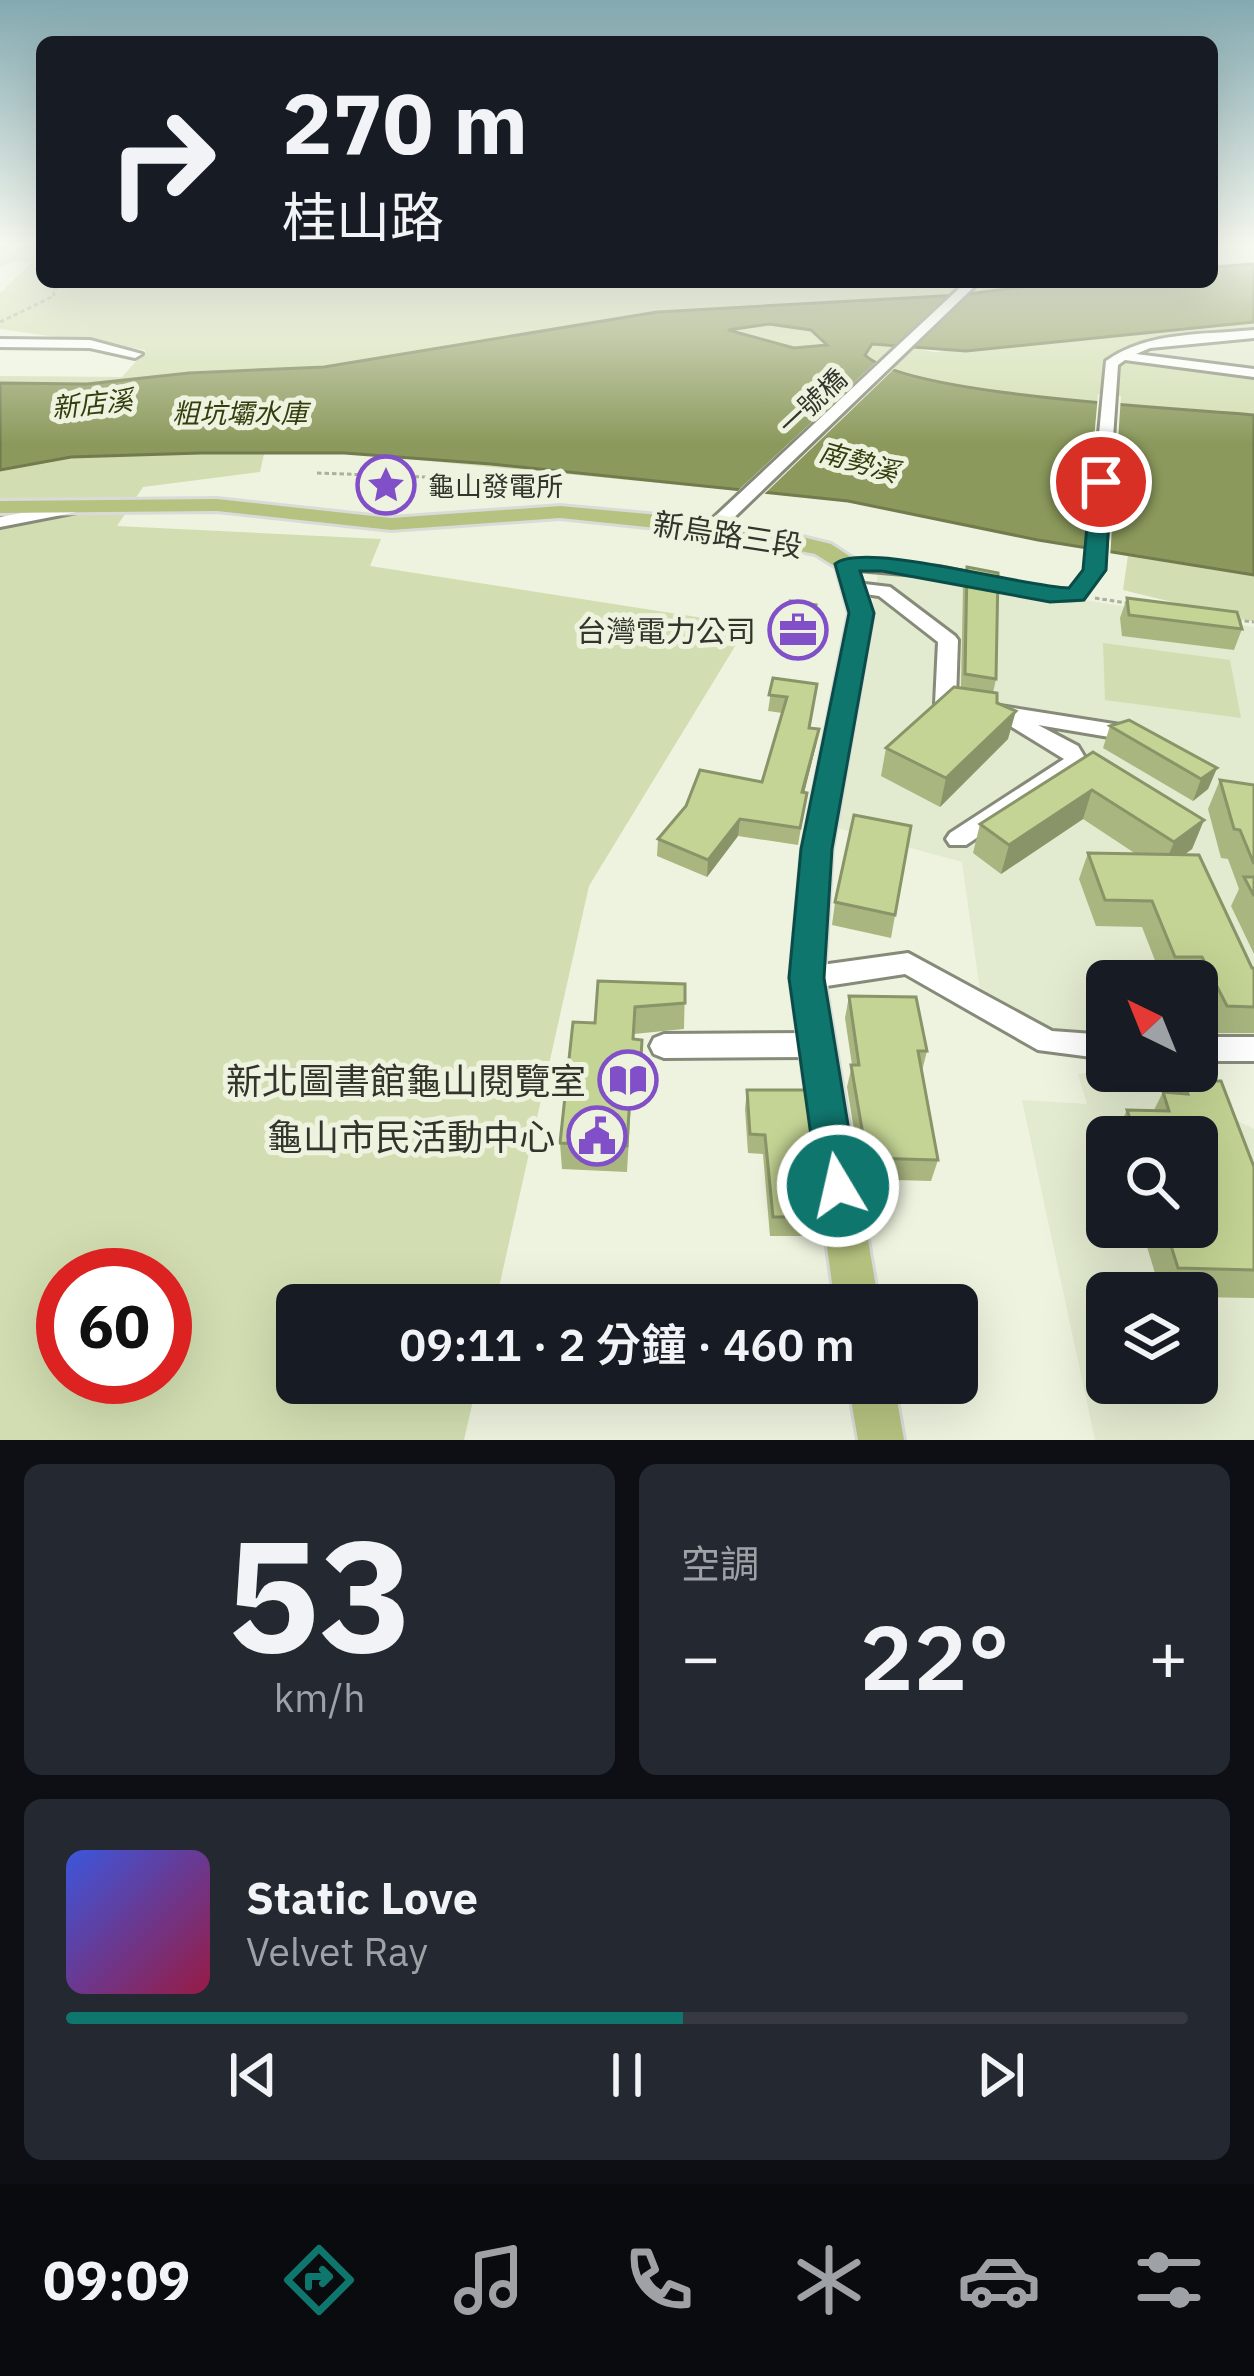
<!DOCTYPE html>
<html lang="zh-TW">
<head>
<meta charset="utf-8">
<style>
	:root { --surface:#171b24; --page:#242831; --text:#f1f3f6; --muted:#9ea1a6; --line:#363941; --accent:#0f766e }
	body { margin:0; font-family:"IBM Plex Sans","Noto Sans TC",sans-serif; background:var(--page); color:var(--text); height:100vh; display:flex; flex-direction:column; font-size:45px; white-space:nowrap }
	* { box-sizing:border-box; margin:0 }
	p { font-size:39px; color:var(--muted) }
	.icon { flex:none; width:66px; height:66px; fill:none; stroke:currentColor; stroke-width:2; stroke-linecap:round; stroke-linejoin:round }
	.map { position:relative; height:1440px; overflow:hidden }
	.details { display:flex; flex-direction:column; gap:24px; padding:24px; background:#0d0f14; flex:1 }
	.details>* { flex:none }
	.banner { position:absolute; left:36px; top:36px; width:1182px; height:252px; border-radius:18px; box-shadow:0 12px 48px #0002; background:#171b24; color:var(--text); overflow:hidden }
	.needle { width:78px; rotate:317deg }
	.fabs { position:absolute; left:1086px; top:960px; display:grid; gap:24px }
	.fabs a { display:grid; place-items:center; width:132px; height:132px; border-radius:18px; background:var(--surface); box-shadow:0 12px 48px #0002; font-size:60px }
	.speed { position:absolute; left:36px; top:1248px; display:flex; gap:24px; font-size:60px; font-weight:700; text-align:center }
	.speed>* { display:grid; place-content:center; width:156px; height:156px; border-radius:50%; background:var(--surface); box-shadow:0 12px 48px #0002; line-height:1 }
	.speed .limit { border:18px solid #d22; background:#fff; color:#111 }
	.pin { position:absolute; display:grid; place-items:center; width:102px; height:102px; color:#fff; margin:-51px; border:6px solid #fff; border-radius:50%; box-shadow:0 3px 12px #0007 }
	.me { position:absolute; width:132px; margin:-66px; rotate:351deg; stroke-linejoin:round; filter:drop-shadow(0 0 9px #0008) }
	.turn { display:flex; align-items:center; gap:42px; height:252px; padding:0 48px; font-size:54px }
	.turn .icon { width:156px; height:156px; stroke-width:2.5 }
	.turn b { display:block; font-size:84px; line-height:102px }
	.big { font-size:90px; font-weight:600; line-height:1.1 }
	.details .card { flex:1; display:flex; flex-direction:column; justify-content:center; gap:18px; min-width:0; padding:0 42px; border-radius:18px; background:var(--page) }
	.details .dial { align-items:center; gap:0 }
	.dial b { font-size:156px; line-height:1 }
	.song { display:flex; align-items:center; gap:36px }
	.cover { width:144px; height:144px; border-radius:18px; background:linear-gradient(135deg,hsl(230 70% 55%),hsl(340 70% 35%)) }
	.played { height:12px; border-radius:6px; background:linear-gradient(90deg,var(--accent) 55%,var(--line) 55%) }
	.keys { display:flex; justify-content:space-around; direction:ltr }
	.heat { display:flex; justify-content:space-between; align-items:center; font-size:66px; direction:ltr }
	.details .tiles { flex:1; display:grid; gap:24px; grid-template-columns:1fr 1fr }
	.card:last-child { grid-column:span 2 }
	.trip { position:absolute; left:276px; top:1284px; width:702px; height:120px; border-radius:18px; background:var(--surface); box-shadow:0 12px 48px #0002; font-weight:600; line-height:120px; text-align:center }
	.tab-bar { display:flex; height:192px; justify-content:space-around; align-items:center; background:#090b0e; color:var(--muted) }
	.tab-bar .icon { width:84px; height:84px }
	.tab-bar .current { color:var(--accent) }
	.tab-bar b { font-size:54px; color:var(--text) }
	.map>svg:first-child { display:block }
</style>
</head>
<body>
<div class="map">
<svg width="1254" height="1440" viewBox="0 0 1254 1440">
	<rect width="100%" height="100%" fill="#eef3df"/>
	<path fill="#e2eacf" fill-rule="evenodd" d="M1254,336V370L1150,356L1145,348Z
		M878,573L953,580L1044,599L1071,598L1254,627V1057L1197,1041V981H1107V1038L1056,1035L980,991L962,862L838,828Z
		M1099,1071L1195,1100L1254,1129V1440H1095L1022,1100L1087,1104L1078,1074ZM1107,1137H1197V1227H1107ZM1107,1293H1197V1383H1107Z"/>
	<path fill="#d2deb1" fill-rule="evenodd" d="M0,242H42V282H1060L324,367L189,373L88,384L0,383V376L122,377L146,350L0,329V293L30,264L16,260L0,268Z
		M1254,322V336L1146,349L1150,356L1254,370V521L691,336L769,324L935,352Z
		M334,397L1129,555L1254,575V622L1123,590L1128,555L848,501L344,453L264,454L260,472L143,487L117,526L381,539L370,566L748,625L589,886L495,1305H297V1383H477L464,1440H0V431ZM63,1275H165V1377H63Z
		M1103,643L1230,660L1241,718L1105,700Z"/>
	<path fill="#8b995c" stroke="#717b4e" stroke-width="3" fill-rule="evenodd" d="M1254,264V322L966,351L872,344L865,355C907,396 1182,408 1254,415V575L1038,540L848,501L491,464L344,453H201L71,457L0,470V383L87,384L189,373L324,367L657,312L960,295L1060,282H1212V267ZM769,324L811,330L827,345L794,348L728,330Z"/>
	<path fill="#eef3df" d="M878,360L895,368L758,500L730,498Z
		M1098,394L1121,396L1110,558L1084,553Z"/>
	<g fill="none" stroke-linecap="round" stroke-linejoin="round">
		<g stroke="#868b79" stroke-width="6">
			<path id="minor" d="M966,282H979L720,531H708V523Z
				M1254,330V338L1150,348L1136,354L1254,369V377L1125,360L1118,365L1104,570L1081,599L1050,600L939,577L846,569L837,564L846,559L939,567L1050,590H1070L1086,569L1106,361C1148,331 1204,335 1254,330Z
				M0,339L90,340L142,354L135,358L90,348L0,347Z
				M76,503L82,505V511L0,527V517Z
				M856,583L890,587L955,636L958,640L956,699L1133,727L1144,734L1133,741L1038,725L1078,746L1087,761L1084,766L966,845H950L946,839L950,833L1064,759L999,719L938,709L935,704L938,642L879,596L850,592L847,588L850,584Z
				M908,953L1052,1031L1107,1035V1059L1038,1050L905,974L807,989L798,985L794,978L798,971L807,967Z
				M815,1033L825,1037L829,1045L825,1053L815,1057L664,1058L654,1054L650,1046L654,1038L664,1034Z
				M1197,1037H1254V1061H1197Z"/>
		</g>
		<g stroke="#dadbd9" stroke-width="6">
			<path id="major" d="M217,499L391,518L560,506L714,520L782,532L831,544L854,559L873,613L832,849L824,978L879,1305H835L790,978L802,849L849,613L836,567L815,554L714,534L560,518L391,530L217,511L0,513V501Z
				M848,1383H894L904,1440H858Z"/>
		</g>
		<path stroke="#abafa0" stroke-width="3" stroke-dasharray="4.5 3" stroke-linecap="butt" d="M0,322L54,296L53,289L77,282
			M317,473L505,480L559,494
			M1095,598L1127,603
			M1237,620L1254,622"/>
		<use href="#minor" fill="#fff" fill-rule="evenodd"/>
		<use href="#major" fill="#b6c380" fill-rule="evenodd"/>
	</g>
	<path fill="#a9b67f" d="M967,567L996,679L993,693L1008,739L940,807L881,776L886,748L961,688L963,587Z
		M1127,598L1242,629L1234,650L1122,636L1120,618Z
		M815,618L808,645L781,642L783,628Z
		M773,678L810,728L819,729L816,745L804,793H807L798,845L738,836L707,877L657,856L658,839L762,782L782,713L768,711Z
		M1110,726L1217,768L1208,789L1193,801L1103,748Z
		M1093,752L1204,820L1192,849L1184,855L1252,968H1254V1033H1214L1197,997V981H1163L1142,927L1096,926L1079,879L1088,853L1136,854L1083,819L1001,874L973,853L980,824Z
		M1220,780L1254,785V954L1231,906L1239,889L1228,859L1221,858L1208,809Z
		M911,826L891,938L832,925L835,902Z
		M685,984L684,1029L634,1034V1039L642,1040L640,1103L631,1102L627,1172L562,1169L560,1143L595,1023Z
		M849,996L927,1051L922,1071L938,1160L931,1181L862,1179L847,1087L852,1065L845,1018Z
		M1184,1081L1254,1167V1298L1197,1297V1293H1161L1141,1227H1197V1137H1114L1127,1110H1154L1163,1092L1178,1093Z
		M747,1090L825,1217L821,1236H770L763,1154L748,1153L745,1109Z"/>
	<path fill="#899468" d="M1016,711L1008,739L940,807L946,778Z
		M819,729L816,745L800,809L802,792Z
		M1217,768L1208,789L1193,801L1201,779Z
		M1092,790L1083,819L1001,874L1009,845Z
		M740,819L738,836L707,877L708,860Z
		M1204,820L1192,849L1162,871L1174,842Z"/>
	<path fill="#c4d494" stroke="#899468" stroke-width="3" d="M967,567L998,573L996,679L965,674Z
		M1127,598L1237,612L1242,629L1129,615Z
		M790,601L816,605L809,632L783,628Z
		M773,678L817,684L809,728L819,729L802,792L807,793L800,828L740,819L708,860L658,839L686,806L700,770L762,782L787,697L769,695Z
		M954,687L997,693V703L1016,711L946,778L886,748Z
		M1129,720L1217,768L1201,779L1110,726Z
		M1093,752L1204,820L1174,842L1092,790L1009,845L980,824Z
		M1220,780L1254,785V864L1240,830L1234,829Z
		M854,815L911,826L895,915L835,902Z
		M1088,853L1199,855L1252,968H1254V1007L1227,1006L1202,957H1175L1152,901L1105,900Z
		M1244,877H1254V896Z
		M598,981L685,984V1003L635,1007L633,1039L642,1040L640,1077L631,1076L627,1146L560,1143L573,1022L595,1023Z
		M849,996L916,997L927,1051H918L938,1160L867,1158L851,1065H859Z
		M1184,1081H1221L1254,1167V1270L1178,1268L1165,1227H1197V1137H1136L1127,1110L1169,1111L1163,1092L1188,1094Z
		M747,1090H807L825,1217H773L765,1135L750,1134Z"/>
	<linearGradient id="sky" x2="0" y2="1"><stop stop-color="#83a9b0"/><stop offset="0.55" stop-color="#f7faf1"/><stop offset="1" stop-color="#f7faf1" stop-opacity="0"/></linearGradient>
	<rect width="1254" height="444" fill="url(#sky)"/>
	<path fill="#0f766e" stroke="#0a4d48" stroke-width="3" d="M1101,476L1111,482L1106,570L1084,600L1050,602L882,571H860L874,613L832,849L824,978L858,1186L852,1200L838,1205L824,1200L818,1186L789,978L801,849L849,613L835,564C863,540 1022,587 1069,588L1083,570L1091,482Z"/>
	<defs>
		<g id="sight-ring" transform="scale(3)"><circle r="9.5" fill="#eef3df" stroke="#814fc7" stroke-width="1.5"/><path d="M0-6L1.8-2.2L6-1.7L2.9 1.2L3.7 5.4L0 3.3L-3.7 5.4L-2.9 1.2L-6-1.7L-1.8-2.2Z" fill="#814fc7"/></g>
		<g id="office-ring" transform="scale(3)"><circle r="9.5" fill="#eef3df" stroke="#814fc7" stroke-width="1.5"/><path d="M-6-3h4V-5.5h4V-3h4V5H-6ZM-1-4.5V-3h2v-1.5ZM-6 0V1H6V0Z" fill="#814fc7"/></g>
		<g id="library-ring" transform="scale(3)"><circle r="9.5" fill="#eef3df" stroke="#814fc7" stroke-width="1.5"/><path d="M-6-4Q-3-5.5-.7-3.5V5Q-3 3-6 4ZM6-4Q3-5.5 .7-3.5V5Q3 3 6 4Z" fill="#814fc7"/></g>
		<g id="civic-ring" transform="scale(3)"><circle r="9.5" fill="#eef3df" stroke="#814fc7" stroke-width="1.5"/><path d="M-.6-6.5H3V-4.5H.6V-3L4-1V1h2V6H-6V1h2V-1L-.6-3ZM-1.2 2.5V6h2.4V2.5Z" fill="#814fc7"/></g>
	</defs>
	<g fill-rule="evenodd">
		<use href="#sight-ring" x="386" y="485"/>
		<use href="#office-ring" x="798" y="630"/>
		<use href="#library-ring" x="628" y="1080"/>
		<use href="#civic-ring" x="597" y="1136"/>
	</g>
	<g text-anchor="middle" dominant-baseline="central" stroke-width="10" stroke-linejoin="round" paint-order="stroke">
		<g font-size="27" fill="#33352d" stroke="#eef3df">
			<text transform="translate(812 401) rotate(-43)">一號橋</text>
		</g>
		<g font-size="27" font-style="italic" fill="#343d0e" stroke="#eef3df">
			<text transform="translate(92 403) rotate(-6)">新店溪</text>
			<text x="240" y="412">粗坑壩水庫</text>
			<text transform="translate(859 461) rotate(16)">南勢溪</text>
		</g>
		<g font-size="27" fill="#33352d" stroke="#eef3df" text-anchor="start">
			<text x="428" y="485">龜山發電所</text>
		</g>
		<g font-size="30" fill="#33352d" stroke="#eef3df">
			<text transform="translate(728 534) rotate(9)">新烏路三段</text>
		</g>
		<g font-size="30" fill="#33352d" stroke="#eef3df" text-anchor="end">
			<text x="756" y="630">台灣電力公司</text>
		</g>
		<g font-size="36" fill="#33352d" stroke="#eef3df" text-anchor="end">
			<text x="586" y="1080">新北圖書館龜山閱覽室</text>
			<text x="555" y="1136">龜山市民活動中心</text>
		</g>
	</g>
</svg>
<div class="fabs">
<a><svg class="needle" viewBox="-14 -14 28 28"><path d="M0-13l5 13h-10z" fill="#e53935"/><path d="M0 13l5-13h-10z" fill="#9ea1a6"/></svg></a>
<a><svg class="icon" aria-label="search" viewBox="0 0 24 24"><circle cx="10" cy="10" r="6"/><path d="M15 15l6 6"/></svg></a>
<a><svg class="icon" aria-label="layers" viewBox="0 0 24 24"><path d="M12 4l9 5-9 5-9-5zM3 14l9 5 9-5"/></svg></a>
</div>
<div class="speed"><div class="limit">60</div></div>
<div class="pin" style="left:1101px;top:482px;background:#d93025"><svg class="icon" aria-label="arrive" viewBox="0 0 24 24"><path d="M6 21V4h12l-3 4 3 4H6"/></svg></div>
<svg class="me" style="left:838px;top:1186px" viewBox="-20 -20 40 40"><circle r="17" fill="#0f766e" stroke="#fff" stroke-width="3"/><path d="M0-11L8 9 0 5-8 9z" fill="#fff"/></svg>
<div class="trip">09:11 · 2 分鐘 · 460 m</div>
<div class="banner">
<div class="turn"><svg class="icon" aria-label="right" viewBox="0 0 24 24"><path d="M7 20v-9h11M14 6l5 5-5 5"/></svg><div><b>270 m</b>桂山路</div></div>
</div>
</div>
<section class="details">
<div class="tiles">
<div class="card dial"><b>53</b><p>km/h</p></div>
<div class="card"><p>空調</p>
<div class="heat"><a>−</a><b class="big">22°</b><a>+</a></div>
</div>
<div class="card">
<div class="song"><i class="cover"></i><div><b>Static Love</b><p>Velvet Ray</p></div></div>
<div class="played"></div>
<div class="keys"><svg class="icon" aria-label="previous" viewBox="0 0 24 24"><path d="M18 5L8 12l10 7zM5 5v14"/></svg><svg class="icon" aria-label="pause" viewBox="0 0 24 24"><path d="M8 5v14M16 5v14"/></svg><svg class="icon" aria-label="next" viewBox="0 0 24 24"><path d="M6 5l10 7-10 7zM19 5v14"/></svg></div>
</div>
</div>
</section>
<nav class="tab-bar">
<b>09:09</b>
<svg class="icon current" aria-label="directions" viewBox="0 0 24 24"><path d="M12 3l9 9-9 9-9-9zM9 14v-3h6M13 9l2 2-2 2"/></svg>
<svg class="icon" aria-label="music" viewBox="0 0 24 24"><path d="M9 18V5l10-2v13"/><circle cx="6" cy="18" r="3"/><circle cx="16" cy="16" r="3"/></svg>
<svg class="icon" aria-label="phone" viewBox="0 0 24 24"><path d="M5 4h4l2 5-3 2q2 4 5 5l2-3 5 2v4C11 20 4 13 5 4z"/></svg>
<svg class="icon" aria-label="climate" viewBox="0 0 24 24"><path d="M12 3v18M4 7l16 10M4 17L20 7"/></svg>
<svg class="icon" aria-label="car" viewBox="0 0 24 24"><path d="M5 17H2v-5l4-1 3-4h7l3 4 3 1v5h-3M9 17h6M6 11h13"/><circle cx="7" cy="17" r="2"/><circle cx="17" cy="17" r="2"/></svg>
<svg class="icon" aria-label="filters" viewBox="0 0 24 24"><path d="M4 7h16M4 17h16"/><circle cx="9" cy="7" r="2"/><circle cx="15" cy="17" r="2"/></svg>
</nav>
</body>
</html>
